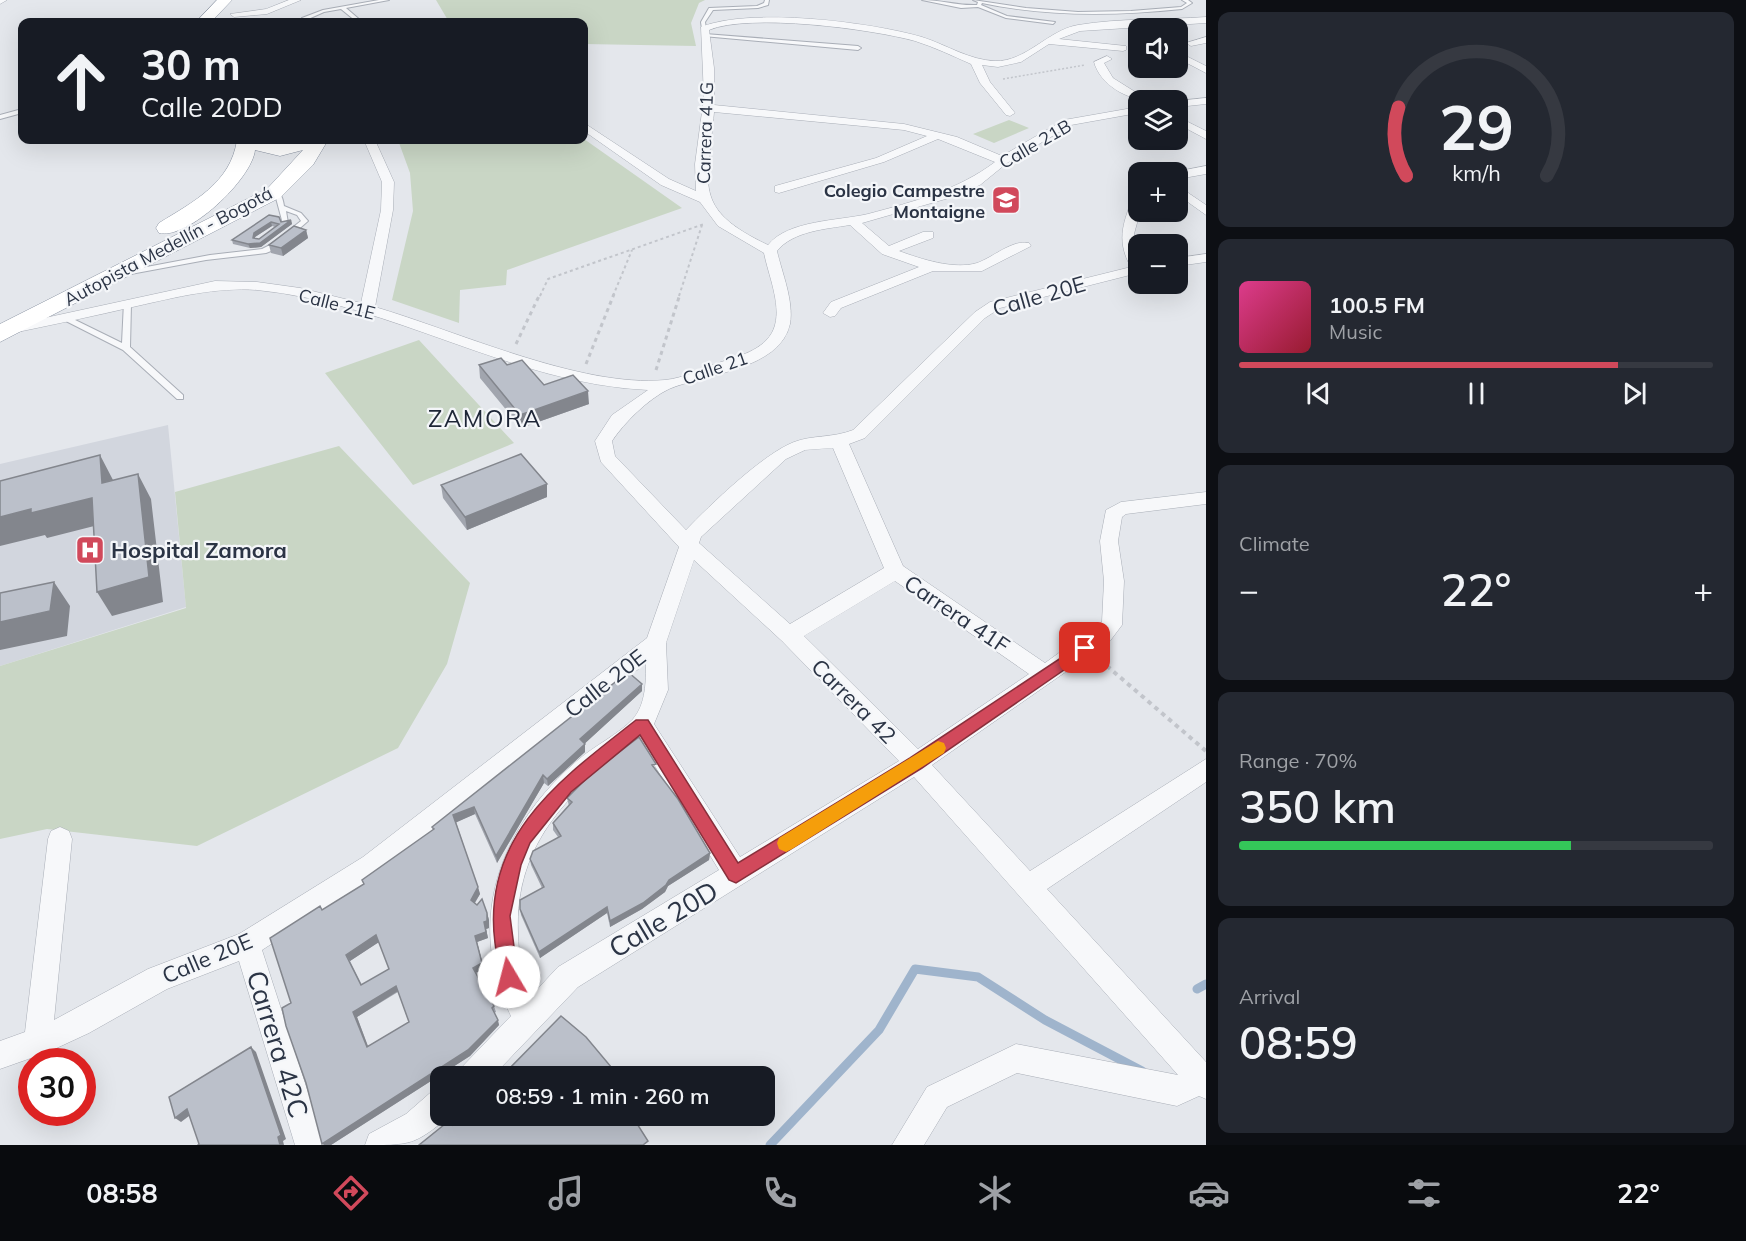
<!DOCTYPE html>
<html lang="en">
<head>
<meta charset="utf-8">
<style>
	:root { --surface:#171b24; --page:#242831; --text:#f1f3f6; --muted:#9ea1a6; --line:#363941; --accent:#d1495b }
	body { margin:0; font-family:Mulish,sans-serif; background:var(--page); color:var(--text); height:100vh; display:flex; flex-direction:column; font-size:22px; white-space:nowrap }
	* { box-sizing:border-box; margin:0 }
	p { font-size:20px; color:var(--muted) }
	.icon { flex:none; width:33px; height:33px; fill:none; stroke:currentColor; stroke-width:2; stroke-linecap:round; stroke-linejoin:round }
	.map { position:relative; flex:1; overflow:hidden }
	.panel { display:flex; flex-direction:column; gap:12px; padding:12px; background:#0d0f14; width:540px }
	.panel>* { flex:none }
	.guide { position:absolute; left:18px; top:18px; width:570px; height:126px; border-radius:12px; box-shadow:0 6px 24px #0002; background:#171b24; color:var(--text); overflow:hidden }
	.fabs { position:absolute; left:1128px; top:18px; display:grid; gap:12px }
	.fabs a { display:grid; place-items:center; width:60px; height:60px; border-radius:12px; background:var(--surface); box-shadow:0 6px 24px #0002; font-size:30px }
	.speed { position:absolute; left:18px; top:1048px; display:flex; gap:12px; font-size:30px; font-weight:700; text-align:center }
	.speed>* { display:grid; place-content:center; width:78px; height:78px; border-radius:50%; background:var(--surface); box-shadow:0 6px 24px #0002; line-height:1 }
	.speed .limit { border:9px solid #d22; background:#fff; color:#111 }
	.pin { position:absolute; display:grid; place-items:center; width:51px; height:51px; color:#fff; margin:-26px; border-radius:12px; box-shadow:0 3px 9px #0006 }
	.me { position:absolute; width:66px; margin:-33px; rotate:352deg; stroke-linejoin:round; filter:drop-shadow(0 0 4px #0008) }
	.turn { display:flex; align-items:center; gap:21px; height:126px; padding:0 24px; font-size:27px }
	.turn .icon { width:78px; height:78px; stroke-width:2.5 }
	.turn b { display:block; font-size:42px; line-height:51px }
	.big { font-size:45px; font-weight:600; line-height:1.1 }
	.panel .widget { flex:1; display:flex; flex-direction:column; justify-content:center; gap:9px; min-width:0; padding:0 21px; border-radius:12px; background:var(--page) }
	.panel .dial { align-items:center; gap:0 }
	.dial svg { height:156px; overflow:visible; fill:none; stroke:var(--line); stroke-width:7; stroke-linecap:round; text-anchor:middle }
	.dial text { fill:var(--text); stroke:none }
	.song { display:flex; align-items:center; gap:18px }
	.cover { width:72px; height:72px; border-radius:9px; background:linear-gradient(135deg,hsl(330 70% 55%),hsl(350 70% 35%)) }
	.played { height:6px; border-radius:3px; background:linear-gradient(90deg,var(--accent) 80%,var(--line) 80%) }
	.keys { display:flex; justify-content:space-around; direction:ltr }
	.heat { display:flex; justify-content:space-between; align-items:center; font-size:33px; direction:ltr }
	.charge { height:9px; border-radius:4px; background:linear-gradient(90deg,#34c759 70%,var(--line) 0) }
	.trip { position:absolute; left:430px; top:1066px; width:345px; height:60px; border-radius:12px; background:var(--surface); box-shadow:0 6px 24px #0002; font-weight:600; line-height:60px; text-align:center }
	.menu { display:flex; height:96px; justify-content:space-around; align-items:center; background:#090b0e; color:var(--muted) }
	.menu .icon { width:42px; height:42px }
	.menu .selected { color:var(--accent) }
	.menu b { font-size:27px; color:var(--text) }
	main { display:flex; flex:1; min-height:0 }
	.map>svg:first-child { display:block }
</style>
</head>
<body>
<main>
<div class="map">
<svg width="1206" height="1145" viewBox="0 0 1206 1145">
	<rect width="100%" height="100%" fill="#e4e7ec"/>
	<path fill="#d2d6de" d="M168,425L186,607L0,666V464Z"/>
	<path fill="#c9d6c5" d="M436,0H705L699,3L691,23L696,46L584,44V22H449Z
		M1009,120L1029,128L994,143L973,134Z
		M584,139L682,208L507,270L506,285L460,290L459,323L392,300L413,211L410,173L398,140Z
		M419,340L514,443L413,485L325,373Z
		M339,446L470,583L447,664L398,748L197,846L47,829L0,839V666L186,608L175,492Z"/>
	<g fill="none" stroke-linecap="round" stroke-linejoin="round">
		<path stroke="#9fb4cc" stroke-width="9" d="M1197,989L1206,984
			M770,1145L879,1030L915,969L978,977L1045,1020L1142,1071"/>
		<g stroke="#a9aeb7" stroke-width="2">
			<path id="lane" d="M379,0H389L346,8L360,20L367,22H357L341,9L324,12L306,20V22H302V18L323,10Z
				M765,0H769L768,5L758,8L713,10L705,22L706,29L704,30L702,29L701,22L709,8L757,6L764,3Z
				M922,0C941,0 958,6 977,5L978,2L973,0L1026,8L1078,12L1131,11L1181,7L1187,3L1182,0H1188L1192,3L1182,9C1115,16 1048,17 982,3L981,5L1007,16L1055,22L1053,24L1006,18L978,7L961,8Z
				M406,19L416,22H370L372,21Z
				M705,34L858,46L861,48L858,50L703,36Z
				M22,109V113L0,119V115Z
				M272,192C281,190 283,199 284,206L301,213L308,221L276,249L266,253L206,260L120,276L116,274L120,272L210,255L262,249L270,245L301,221L297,215L286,211L288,223L283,224L276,198L271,193Z
				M124,302H130L131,304L130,347L183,395V399H177L123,350L60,318L64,316H67L122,343Z"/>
		</g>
		<g stroke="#a9aeb7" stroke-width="1">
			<path id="street" d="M0,0H7L0,4Z
				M289,0H301L267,14L234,17L230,14L266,9Z
				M1206,17V23L1080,31L1059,39L1126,46V50L1123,51L1049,44L1021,62L998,67L982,65L990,82L1015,113L1010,116L1006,115L980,83L971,64C953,56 934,47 915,41C871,29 750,13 709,30L714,68V105L904,124L957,137L1002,156L1064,120L1138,107V113L1071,125L1007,163L980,185L949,198L862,223L889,246L923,232H933V238L899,251C921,259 954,270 977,263C992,258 1013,239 1029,243L1031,246L982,271H933L841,308L835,316L830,317L823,313L831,302L919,267L882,254L850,225C826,229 793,231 777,251C782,273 794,301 790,324C780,370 704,374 669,389C648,399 624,423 612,441L615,456L686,530C710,505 763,454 794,442C812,435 833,438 853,430L975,312L990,302L1131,267C1117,243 1122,225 1132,200L1138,196L1140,212L1134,234L1138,273L1000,308L985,318L865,438L849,444L903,566L1045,663L1102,622L1104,581L1100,541L1106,510L1121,502L1206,492V504L1126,514L1122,517L1118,541L1124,581L1122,625L1110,641L932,765L1030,871L1206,759V782L1047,889L1206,1062V1099L1199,1096L1177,1106L1017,1073L947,1107L924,1145H892L927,1087L1016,1044L1178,1075L914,777L578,987L492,1077H457L462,1067L511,1016C464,921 501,825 578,760C594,746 619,734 633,719C646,704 646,681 646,663L381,873L262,950L325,1145H295L239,961L167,989L89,1033L48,1052L0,1069V1041L25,1032L48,839L51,831L60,827L69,831L72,839L54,1020L148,969L239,934L363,857L647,638L679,547L601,462L595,441L612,415L648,390C512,384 392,303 257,290C216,287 177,297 137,306C94,316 51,325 8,334L3,333L1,330L3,327L215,281L257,282L300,288L361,303L381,210L382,182L364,140H375L394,182L393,210L375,307C457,331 581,388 665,380C685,378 703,368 721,362C741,356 769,348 775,325C781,303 768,274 764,253L718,226L700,202L661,185L584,131V123L669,179L696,191L695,164L704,97L701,27C750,7 870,22 922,37C947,45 969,60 995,61C1026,62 1048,30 1078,25C1120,18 1164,20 1206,17ZM714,112L904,130L927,136L876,158L775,186V192L779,193L884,162L938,139L995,162C958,190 913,202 868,214C838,221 788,220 768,245C690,208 708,184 714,112ZM833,448L884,568L790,624L699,543L701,537L786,459L805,450ZM694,560L782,641L899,761L740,857L654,724L668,690L666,643ZM895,581L1029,674L918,749L804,636ZM639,740L719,870L558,967L531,996C520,975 519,956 518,933C514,843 571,789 639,740Z
				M1206,37V43L1191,46L1186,43Z
				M1107,56L1112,59L1104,63L1113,78L1148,100C1128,100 1100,85 1094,62Z
				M1186,56L1206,66V73L1183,61L1181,59Z
				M1206,98V104L1178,107V101Z
				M1178,117L1206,131V139L1178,124Z
				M1206,166V174L1178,179V172H1174Z
				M1178,186L1206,205V215L1178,195Z
				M1206,254V262L1178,266V258Z
				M441,1089V1116H450C414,1145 412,1145 365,1145L369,1134L406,1114L430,1093Z"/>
		</g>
		<g stroke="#8b94a3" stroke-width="1">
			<path id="highway" d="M217,0H232L211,22H196Z
				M237,140H263L280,144L295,140H328L313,165L281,197L0,342V324L267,189L303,150L280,156L255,150C252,179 188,240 159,233L156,228L159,223C193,202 231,183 237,140Z"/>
		</g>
		<path stroke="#c2c5cb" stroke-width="1.5" stroke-dasharray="2 2" stroke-linecap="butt" d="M1003,79L1085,65"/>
		<path stroke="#c2c5cb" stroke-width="2" stroke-dasharray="3 3" stroke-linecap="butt" d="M540,296L548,279L704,224
			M613,296L632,250
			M679,296L702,225"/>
		<path stroke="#c2c5cb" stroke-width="3" stroke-dasharray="4 4" stroke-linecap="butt" d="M516,344L540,294
			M586,364L614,294
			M656,370L680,294"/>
		<path stroke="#c2c5cb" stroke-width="4" stroke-dasharray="4.5 4.5" stroke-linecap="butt" d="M1100,660L1206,751"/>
		<use href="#lane" fill="#f7f8fa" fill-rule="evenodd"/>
		<use href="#street" fill="#f7f8fa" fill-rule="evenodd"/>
		<use href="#highway" fill="#fff" fill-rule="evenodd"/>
	</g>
	<path fill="#a1a5ae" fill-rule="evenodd" d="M269,215L281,222L291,220L292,224L261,247L250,248L233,244L232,240ZM272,226L275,227L259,239H255V237Z
		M306,230L308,238L283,256L271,253L269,245Z
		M479,365H507L544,385L589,404L521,428L480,378Z
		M547,484V497L467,530L443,498L441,485Z
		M642,684V691L584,744L585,752L548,786L544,783L497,863L475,814L456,822L480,894L475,903L487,913L489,920V928L486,929L488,938L477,942L484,969L476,973L494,1006L496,1012L494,1013L499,1025L470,1056L331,1145L291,1003L322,910L364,884L433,830L432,827ZM379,942L389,969L362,985L350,961ZM398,992L409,1022L368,1046L357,1017Z
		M655,769L710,853L709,860L668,886L665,892L642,909L610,927L607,913L540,958L521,915L520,909L542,888L531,865L530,859L558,837L553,830V823L569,806L567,798Z"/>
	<path fill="#83868d" d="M291,220L292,224L261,247L250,248L248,244L260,243Z
		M271,222L272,226L255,237L254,243L253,238L254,233Z
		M306,230L308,238L283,256L281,248Z
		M588,391L589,404L521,428L520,415Z
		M100,455L113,480L102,483Z
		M138,474L151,499L163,602L112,616L97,592Z
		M547,484V497L467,530L465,517Z
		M92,498L106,523L47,538L45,535L0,546V517L31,509Z
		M54,582L70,606L67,636L0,650V622Z
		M642,684V691L581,747L580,739Z
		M585,744V752L548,786L547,779Z
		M543,775L544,783L497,863L496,856Z
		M474,807L475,814L455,823L453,815Z
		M710,853L709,860L668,886L665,892L642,909L610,927V921L669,880Z
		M478,887L480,894L472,907L471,900Z
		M607,907V913L540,958L539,952Z
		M487,913L489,920V928L486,929L488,938L477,942L484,969L475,973L473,968L475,936L484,922Z
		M376,935L379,942L350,961L346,955Z
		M396,986L398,991L357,1017L370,1052L367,1047L353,1012Z
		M498,1020L499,1025L470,1056L331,1145H324L322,1144Z
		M251,1047L256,1052L286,1139L283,1141L284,1145H280Z
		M187,1109L193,1113L181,1122L175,1118Z
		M636,1116H639L638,1119L633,1125L634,1119Z"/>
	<path fill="#bbc0ca" stroke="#83868d" stroke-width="1.5" fill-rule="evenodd" d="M269,215L279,217L281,222L291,220L260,243L248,244L232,240ZM271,222L279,224L259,239L253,238L254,233Z
		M294,226L306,230L281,248L269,245Z
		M501,358L507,365L522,360L544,385L573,375L588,391L520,415L479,365Z
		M521,454L547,484L465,517L441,485Z
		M100,455L102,483L138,474L149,577L97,592L92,498L31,513V509L0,517V481Z
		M54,582L50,611L0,622V593Z
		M628,672L642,684L580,739L585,744L547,779L543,775L496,856L474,807L453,815L478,887L471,900L477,905L482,899L487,913V921L484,922L486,932L475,936L482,963L473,968L494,1006L492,1008L498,1020L468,1050L322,1144L306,1083L286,1026L282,1008L291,1003L270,938L320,906L322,910L364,884L362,880L434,829L432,827ZM376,935L389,969L361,985L346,955ZM396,986L409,1022L367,1047L353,1012Z
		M639,737L656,764L652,765L678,799L710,853L669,880L666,885L643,903L610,921L607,907L539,952L520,909V900L544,887L530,859L533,851L561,836L553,823L572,802L567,798L592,773Z
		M561,1016L586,1037L612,1068L610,1072L613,1077H501Z
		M251,1047L281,1135L278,1137L280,1145H198L199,1144L187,1109L175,1118L169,1097Z
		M462,1116H636L634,1119L648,1141L643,1145H419L450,1120L453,1125Z"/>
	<path fill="#d1495b" stroke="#882f3b" stroke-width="1.5" d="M1085,642L1093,648L1090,652L922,768L736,883L729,880L640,735L571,792L530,843L521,865L510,916L518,977L515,984L509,986L502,984C497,971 497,956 495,943C481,835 561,779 636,720H648L738,863L910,758Z"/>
	<path fill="#f59e0b" d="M938,741L944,743L946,748L944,753L792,849L786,852L779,849L777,843L779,838Z"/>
	<defs>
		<g id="school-square" transform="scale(1.5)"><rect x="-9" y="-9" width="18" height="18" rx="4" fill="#d1495b" stroke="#f4f6f9"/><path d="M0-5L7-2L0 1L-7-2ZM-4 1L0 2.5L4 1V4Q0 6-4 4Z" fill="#fff"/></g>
		<g id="hospital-square" transform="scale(1.5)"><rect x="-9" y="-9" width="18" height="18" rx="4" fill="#d1495b" stroke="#f4f6f9"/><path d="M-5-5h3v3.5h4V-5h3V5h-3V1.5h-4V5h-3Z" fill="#fff"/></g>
	</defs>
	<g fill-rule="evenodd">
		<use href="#school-square" x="1006" y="200"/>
		<use href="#hospital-square" x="90" y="550"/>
	</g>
	<g text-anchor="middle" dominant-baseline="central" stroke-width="4.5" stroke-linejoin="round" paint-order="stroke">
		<g font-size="18" fill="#2b3445" stroke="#f4f6f9">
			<text transform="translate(705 133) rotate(-88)">Carrera 41G</text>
			<text transform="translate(1035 144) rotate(-30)">Calle 21B</text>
			<text transform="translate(168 246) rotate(-28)">Autopista Medellín - Bogotá</text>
			<text transform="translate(337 304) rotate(14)">Calle 21E</text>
			<text transform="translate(715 368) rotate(-19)">Calle 21</text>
		</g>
		<g font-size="18" font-weight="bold" fill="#2b3445" stroke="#f4f6f9" text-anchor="end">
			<text x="985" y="190">Colegio Campestre<tspan x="985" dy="21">Montaigne</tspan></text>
		</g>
		<g font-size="22" fill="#2b3445" stroke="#f4f6f9">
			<text transform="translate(1039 296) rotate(-16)">Calle 20E</text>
			<text transform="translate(957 614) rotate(34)">Carrera 41F</text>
			<text transform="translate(605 683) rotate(-38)">Calle 20E</text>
			<text transform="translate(854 701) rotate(45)">Carrera 42</text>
			<text transform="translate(207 958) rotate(-23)">Calle 20E</text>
		</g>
		<g font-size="22" font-weight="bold" fill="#2b3445" stroke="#f4f6f9" text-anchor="start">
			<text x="111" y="550">Hospital Zamora</text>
		</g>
		<g font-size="24" letter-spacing="1.5" fill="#1d2536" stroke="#f4f6f9">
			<text x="485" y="418">ZAMORA</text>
		</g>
		<g font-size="27" fill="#2b3445" stroke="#f4f6f9">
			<text transform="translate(663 919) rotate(-31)">Calle 20D</text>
			<text transform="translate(278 1044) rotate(73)">Carrera 42C</text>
		</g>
	</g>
</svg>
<div class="fabs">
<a><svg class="icon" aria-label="sound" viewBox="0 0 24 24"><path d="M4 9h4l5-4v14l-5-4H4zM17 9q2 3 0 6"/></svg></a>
<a><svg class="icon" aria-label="layers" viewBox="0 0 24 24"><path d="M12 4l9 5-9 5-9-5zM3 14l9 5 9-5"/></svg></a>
<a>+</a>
<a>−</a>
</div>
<div class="speed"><div class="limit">30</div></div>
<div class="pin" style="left:1085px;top:648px;background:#d93025"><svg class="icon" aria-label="arrive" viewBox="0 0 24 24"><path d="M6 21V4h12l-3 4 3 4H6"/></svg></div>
<svg class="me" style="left:509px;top:977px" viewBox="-20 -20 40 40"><circle r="19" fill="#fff"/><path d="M0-13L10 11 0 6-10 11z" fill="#d1495b"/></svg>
<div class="trip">08:59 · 1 min · 260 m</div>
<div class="guide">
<div class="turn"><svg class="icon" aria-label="ahead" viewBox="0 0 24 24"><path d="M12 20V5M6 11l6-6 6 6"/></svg><div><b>30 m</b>Calle 20DD</div></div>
</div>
</div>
<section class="panel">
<div class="widget dial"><svg viewBox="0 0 100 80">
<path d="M14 69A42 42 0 1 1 86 69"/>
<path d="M14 69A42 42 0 0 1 10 34" stroke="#d1495b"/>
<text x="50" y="56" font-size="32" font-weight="700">29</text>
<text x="50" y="72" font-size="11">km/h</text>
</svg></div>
<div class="widget">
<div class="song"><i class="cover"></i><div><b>100.5 FM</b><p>Music</p></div></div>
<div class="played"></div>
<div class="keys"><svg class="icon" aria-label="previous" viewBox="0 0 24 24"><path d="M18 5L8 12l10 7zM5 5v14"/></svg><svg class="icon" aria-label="pause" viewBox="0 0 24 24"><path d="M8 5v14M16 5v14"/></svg><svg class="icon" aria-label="next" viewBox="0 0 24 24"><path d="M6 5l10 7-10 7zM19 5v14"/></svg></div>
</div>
<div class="widget"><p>Climate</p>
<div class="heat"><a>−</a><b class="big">22°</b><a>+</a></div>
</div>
<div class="widget"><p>Range · 70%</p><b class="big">350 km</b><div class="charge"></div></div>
<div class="widget"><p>Arrival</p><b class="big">08:59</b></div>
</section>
</main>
<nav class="menu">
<b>08:58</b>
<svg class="icon selected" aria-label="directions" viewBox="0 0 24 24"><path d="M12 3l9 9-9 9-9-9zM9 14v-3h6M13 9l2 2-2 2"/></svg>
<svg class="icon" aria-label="music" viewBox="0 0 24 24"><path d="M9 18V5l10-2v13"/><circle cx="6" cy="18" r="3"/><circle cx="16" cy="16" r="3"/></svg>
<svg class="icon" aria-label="phone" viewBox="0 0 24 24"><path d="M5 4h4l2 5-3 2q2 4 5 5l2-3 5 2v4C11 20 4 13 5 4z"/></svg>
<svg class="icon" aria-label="climate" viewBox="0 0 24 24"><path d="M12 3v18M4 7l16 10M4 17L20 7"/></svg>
<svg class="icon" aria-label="car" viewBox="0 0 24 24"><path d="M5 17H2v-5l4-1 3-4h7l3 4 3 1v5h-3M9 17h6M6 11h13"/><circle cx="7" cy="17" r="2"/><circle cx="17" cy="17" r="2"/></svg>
<svg class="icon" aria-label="filters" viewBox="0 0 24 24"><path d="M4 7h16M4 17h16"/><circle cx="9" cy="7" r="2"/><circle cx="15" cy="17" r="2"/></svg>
<b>22°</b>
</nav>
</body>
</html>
